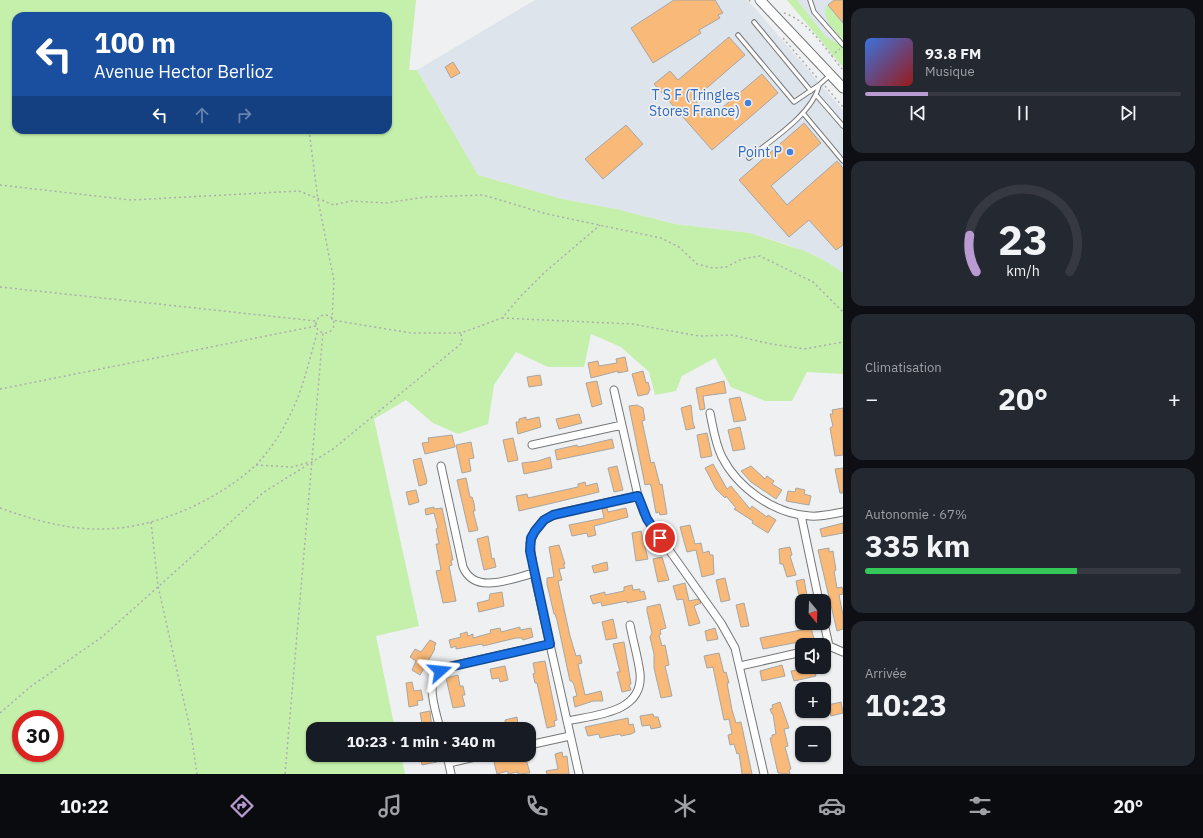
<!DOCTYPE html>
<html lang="fr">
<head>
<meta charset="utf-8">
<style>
	:root { --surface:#171b24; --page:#242831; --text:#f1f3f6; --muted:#9ea1a6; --line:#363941; --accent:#b99bd1 }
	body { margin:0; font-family:"IBM Plex Sans",sans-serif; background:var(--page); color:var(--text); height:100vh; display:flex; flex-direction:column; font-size:15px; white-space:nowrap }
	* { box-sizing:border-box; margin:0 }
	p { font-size:13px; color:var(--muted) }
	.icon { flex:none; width:22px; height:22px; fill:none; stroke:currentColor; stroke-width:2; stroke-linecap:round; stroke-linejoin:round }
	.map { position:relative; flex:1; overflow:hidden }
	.sheet { display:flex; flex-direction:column; gap:8px; padding:8px; background:#0d0f14; width:360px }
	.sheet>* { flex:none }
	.top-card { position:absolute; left:12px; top:12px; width:380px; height:122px; border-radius:12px; box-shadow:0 1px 3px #0004; background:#1a4fa0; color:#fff; overflow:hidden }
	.needle { width:26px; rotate:161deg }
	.buttons { position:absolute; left:795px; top:594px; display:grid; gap:8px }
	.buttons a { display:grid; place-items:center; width:36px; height:36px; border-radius:8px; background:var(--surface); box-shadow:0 1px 3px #0004; font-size:20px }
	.speed { position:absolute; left:12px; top:710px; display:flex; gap:8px; font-size:20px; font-weight:700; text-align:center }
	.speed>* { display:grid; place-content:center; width:52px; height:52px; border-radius:50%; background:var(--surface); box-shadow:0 1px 3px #0004; line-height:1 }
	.speed .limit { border:6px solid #d22; background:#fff; color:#111 }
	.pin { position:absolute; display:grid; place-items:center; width:34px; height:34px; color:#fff; margin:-17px; border:2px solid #fff; border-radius:50%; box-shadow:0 1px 4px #0007 }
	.me { position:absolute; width:44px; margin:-22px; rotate:72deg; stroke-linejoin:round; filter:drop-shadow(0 0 3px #0008) }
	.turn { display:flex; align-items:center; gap:14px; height:84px; padding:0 16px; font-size:18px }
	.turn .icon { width:52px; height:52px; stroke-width:2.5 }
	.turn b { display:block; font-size:28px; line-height:34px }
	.lanes { display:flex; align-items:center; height:38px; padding:0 16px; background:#0003; justify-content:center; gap:20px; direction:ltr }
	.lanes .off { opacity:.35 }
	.big { font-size:30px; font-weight:700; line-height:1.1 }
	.sheet .widget { flex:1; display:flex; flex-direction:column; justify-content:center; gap:6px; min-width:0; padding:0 14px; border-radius:12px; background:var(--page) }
	.sheet .dial { align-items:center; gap:0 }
	.dial svg { height:104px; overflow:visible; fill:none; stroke:var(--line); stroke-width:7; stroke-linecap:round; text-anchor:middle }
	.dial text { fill:var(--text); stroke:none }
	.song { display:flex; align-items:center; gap:12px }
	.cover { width:48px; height:48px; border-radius:6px; background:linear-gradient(135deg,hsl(220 70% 55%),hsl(0 70% 35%)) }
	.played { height:4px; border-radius:2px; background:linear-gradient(90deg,var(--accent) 20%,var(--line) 20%) }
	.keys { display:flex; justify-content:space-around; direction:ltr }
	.heat { display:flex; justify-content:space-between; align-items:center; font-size:22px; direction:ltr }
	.charge { height:6px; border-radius:3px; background:linear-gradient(90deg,#34c759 67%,var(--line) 0) }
	.trip { position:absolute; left:306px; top:722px; width:230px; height:40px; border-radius:12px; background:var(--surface); box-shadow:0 1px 3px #0004; font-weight:700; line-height:40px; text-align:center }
	.menu { display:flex; height:64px; justify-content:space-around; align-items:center; background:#090b0e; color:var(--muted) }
	.menu .icon { width:28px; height:28px }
	.menu .on { color:var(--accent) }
	.menu b { font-size:18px; color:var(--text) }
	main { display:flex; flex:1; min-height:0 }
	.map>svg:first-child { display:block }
</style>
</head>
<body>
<main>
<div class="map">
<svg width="843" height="774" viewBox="0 0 843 774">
	<rect width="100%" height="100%" fill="#eef0f1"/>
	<path fill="#dde4eb" d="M535,0H746L753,6L843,110V273L818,257L789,245L750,233L675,224L616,209L562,199L478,175L417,70Z
		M787,0H843V67L833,55Z"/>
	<path fill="#c4f0ab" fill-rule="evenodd" d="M0,0H416L409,70H417L478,175L562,199L616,209L675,224L750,233L805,251L827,262L843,273V374L807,372L792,401H765L731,387L715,358L682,376L676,391L655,395L649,372L621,347L591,334L584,367H548L516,352L494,385L488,424L458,434L433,423L406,400L374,419L419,626L376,636L395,729H313V755H401L405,774H0ZM16,16H388V130H16ZM21,719H55V753H21Z
		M787,0H797L826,37L839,44L843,48V67Z
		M828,5L843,23V40C836,32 819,17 828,5Z"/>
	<path fill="#f9b979" stroke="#a7a6a4" d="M674,0H715L723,13L718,15L720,18L699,30L701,33L653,63L631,28Z
		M834,0H843V23L828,5Z
		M729,37L745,55L694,99L710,118L762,74L778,93L712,150L654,84L670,71L678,80Z
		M453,62L460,73L451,78L445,67Z
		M804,123L821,143L771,186L787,205L837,161L843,168V245L836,250L809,220L789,237L739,180Z
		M626,125L643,144L603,179L585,159Z
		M625,357L628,371L618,373V371L591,378L588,363L598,361L599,366L617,363L616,359Z
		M643,371L646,383L648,382L650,389L648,394L638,396L632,374Z
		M540,375L542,385L529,387L527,377Z
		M597,381L602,404L592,407L586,383Z
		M724,381L726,393L703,396L705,409L700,410L696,388Z
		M740,397L746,420L734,422L729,399Z
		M637,405L643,408L645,420L642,421L651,463L654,462L660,485L662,484L667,514L660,515L659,512L656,513L651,486L650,484L645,485L629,406Z
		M691,405L693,423L695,428L686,430L681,408Z
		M843,408V455L835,456L830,428L833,426L830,414H833L832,410Z
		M579,414L582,423L559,429L556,419Z
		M526,417V420L539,417L541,427L518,434L516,422H519V419Z
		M740,427L745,449L733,451L728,430Z
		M707,433L712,456L701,458L697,435Z
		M452,435L455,447L425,454L422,443L429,442L428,438Z
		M513,438L518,460L508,462L503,440Z
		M612,439L614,448L557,460L555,450L577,445L578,447Z
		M471,442L474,458L469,459L471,471L462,473L456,445Z
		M550,457L552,468L524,474L522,463L538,461Z
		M421,458L427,481L426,484L419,486L413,460Z
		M713,464L727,489L731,486L750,509L752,506L767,517L768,515L776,520L768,533L752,523L753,521L734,509L736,508L726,496L725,498L716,489L705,468Z
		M617,466L623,490L614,492L608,468Z
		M751,466L765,479L767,476L774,481L772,484L782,490L776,499L751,482L741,471Z
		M843,468V493H840L835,469Z
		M466,478L470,497H472L474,503L475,511H473L478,530L469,532L457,480Z
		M585,482L586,486L597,483L599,492L519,511L516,496L527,494L528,498L578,487V484Z
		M796,488L805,490L804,494L811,496L809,505L786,501L788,491L795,492Z
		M416,490L419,502L409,505L406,492Z
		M434,507V509L442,508L453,560H451L452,565L449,566L456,601L443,603L436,571L441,570L436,544H439L436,529L438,528L434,513L426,515L425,509Z
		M607,508L608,512L626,508L628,517L594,526L596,535L588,537L587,533L572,536L569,525L604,518L602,509Z
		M843,523V533L822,537L820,529Z
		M690,525L695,544L701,543L703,553L709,551L710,555H713L714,574L702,577L696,550L687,552L680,527Z
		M641,531L648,559L636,561L632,533Z
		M488,536L492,559L494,558L496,567L484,570L477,539Z
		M559,545L565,564H563L565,568L559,569L562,580L558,581L570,636L576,656L580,655L582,663L578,664L585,695L601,691L603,701H593L575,707L573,697L577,696L574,685L572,681H570L557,620L555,614H554L547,584V578L554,577L549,547Z
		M790,547L792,555L790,556L796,575L787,577L783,564H780L779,549Z
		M829,548V552L833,551L834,558L836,570L834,571L837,588L842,587L843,592V594L839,595L843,615V629L837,631L818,550Z
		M662,557L669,580L658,582L653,559Z
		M607,562L608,570L594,573L592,566Z
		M725,578L730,600L721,602L716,580Z
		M804,579L808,601H800L796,581Z
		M685,583L689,601L698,599L701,603L694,606L700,623L689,626L683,599L677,600L673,586Z
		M632,585L633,590L640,589V592L644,591L646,599L627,603V601L602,606L601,602L593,604L590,596L605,592V595L624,591V587Z
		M502,592L504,606L479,612L477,603L489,600L490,594Z
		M744,603L749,626L741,627L736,605Z
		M660,604L666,628L660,630L661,634L659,635L662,646L665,645L669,665L665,666L672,696L661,698L654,668V654L650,637L652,633L647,611V607Z
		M613,619L617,638L606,640L602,622Z
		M520,627V630L531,628L533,637L523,640L522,638H516L483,646L482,644L456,649V646L451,648L449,640L461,637L460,634L467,632L468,636L473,634V638L491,633L490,630L500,628L501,632Z
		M715,628L718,639L707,641L705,631Z
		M811,628L814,639L763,649L760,638Z
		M430,640L436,643L434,648L435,649L420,675L412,670L416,661L410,657L415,649L421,652Z
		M624,642L631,684L629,685L631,690L622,692L617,672H620L613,644Z
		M719,653L724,673L726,672L729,683H727L732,710L736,723L741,722L752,774H742L739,753L737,754L734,744L730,745L728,735L732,734L729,719L724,720L713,667L707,668L704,656Z
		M545,661L557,720L554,721L555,726L547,728L537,683H535L533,674L535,673L533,663Z
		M782,665L785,676L762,681L760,671Z
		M505,666L508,680L500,682L499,678L492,679L490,669Z
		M814,667L816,676L794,681L791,671Z
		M458,675L460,686H463L465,695H462L465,706L453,708L446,678Z
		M412,682L414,691L421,690L423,700L417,701L418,705L409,707L406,683Z
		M780,702L789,728L784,729L788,746L785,747L791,769L789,770L790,774L778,773L770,738H772V735L776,734L773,714H772L770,709L773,708L772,705Z
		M841,702L843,713L831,716L828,705Z
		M430,711L432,729H420L419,724L422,723L420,713Z
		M653,714L654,717H658L661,727L651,729L650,725L642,726L640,716Z
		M517,717L518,726L513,727L514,729H492V726L505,723V720Z
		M628,718L629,725L633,724L635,732L631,734L621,736L620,734L600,738L599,734L588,736L585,727Z
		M562,752L563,757L567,756L569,774H547L546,771L558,769L555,754Z
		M420,755H435L437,762L422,765Z
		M525,756L530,773L518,774V772L508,774V771L497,774L494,762Z"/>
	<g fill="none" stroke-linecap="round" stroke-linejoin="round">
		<g stroke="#767778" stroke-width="5.5">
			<path id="lane" d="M810,0L814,12L843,45
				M754,22L811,91
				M738,35L794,102L819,85L829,76
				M817,96L843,126
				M803,113L843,161
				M749,158C771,140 813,114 819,85"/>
		</g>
		<g stroke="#767778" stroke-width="9">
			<path id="street" d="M614,390L638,496L644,513L652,526L721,623L735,648L764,774
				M710,413C713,427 715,443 722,457C738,488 774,514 810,516C821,517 832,514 843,512
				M532,445L622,425
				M441,466L463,567C475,596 513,578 534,573
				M801,515L819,601
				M824,623L829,646
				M824,647L829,646L843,652
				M740,666L802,652
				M567,721C595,715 644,713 640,673C638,657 633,641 630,625
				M440,729C436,710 421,676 447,667L550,644
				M529,745L570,736
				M447,755L451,774
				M449,763L484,755
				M579,774L534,573L530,543L535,531L544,520L559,513L638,496"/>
		</g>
		<g stroke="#767778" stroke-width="11">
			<path id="secondary" d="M760,0L843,88"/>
		</g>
		<path stroke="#abadae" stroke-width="1.5" stroke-dasharray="2 3" stroke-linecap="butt" d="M749,0L752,4
			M784,13C809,21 826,50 843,70
			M783,38L818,79
			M831,56L840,49
			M825,86L843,107
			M309,130L318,200L334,281L332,320L411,333H461L502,318L521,296L545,272L600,225
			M0,185L131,200L299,191L334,205L351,201L386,203L426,197L483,195L547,214L661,238L679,247L697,264L713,268L726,267L742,259L760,256L813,282L843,312
			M0,287L316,321
			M316 324a9 9 0 1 1 18 0a9 9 0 1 1-18 0Z
			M502,318L632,324L699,336L732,335L771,344L804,349L843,342
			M0,389L316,326
			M256,465L292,467L310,462
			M0,508C31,519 64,529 98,529C152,530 215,502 255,466C268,453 280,435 288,419C303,391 309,360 318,330
			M151,522L158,586L191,733L197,774
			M0,713L30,687L102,637L264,492L333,449L462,343L461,333
			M285,774L323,332"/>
		<use href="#lane" stroke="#fff" stroke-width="3.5"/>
		<use href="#street" stroke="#fff" stroke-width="7"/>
		<use href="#secondary" stroke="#fff" stroke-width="9"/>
	</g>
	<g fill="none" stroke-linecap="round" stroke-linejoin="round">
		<g stroke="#114b97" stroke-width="10">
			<path id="route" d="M440,671L445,668L550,644L530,551L531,538L535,531L544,520L553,515L638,496L647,519L660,538"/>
		</g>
		<use href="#route" stroke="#1a73e8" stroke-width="7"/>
	</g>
	<g fill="#3f7fe0" stroke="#eef0f1" stroke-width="1.5">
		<circle cx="748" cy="103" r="4"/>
		<circle cx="790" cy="152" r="4"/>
	</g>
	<g text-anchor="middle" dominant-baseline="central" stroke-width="3.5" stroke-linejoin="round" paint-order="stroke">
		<g font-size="14" fill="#366cbe" stroke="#eef0f1" text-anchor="end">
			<text x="740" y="95">T S F (Tringles<tspan x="740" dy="16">Stores France)</tspan></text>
			<text x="782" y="152">Point P</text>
		</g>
	</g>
</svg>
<div class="buttons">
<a><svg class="needle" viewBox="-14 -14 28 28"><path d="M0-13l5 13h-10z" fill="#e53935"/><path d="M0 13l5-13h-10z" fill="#9ea1a6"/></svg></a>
<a><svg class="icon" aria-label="sound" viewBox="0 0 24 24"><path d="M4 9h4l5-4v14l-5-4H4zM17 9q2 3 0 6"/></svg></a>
<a>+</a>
<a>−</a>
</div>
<div class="speed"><div class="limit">30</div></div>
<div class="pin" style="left:660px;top:538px;background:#d93025"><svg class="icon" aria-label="arrive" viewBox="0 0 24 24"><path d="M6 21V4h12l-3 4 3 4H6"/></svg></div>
<svg class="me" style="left:440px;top:671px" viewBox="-20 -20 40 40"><path d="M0-17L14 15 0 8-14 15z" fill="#1a73e8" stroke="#fff" stroke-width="4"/></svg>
<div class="trip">10:23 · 1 min · 340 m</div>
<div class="top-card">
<div class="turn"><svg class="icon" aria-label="left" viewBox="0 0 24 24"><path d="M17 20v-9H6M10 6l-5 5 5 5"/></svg><div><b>100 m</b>Avenue Hector Berlioz</div></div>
<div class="lanes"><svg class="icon" aria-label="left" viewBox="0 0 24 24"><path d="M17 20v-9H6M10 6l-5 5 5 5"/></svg><svg class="icon off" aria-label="ahead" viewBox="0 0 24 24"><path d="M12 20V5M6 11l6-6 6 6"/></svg><svg class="icon off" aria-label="right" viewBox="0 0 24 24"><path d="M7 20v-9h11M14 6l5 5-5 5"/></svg></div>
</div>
</div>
<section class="sheet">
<div class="widget">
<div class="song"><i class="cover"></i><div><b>93.8 FM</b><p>Musique</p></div></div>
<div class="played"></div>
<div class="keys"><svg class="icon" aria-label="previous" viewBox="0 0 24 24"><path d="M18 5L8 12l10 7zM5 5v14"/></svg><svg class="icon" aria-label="pause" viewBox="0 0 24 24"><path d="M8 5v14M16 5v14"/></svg><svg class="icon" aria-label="next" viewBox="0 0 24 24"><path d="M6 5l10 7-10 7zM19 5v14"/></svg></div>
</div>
<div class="widget dial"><svg viewBox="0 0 100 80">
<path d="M14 69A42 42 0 1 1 86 69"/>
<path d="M14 69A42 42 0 0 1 9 41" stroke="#b99bd1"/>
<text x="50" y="56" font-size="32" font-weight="700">23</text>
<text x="50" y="72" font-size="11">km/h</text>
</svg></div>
<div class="widget"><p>Climatisation</p>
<div class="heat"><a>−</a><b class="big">20°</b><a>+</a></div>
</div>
<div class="widget"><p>Autonomie · 67%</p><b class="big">335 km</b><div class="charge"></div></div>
<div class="widget"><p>Arrivée</p><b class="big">10:23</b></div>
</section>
</main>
<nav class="menu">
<b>10:22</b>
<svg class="icon on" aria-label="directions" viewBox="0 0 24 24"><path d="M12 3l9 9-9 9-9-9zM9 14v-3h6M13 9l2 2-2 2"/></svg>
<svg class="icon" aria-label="music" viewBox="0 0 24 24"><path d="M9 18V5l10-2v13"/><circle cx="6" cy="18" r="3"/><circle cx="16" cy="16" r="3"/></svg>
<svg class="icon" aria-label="phone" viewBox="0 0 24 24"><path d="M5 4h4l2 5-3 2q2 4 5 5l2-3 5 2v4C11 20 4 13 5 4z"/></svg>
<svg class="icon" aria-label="climate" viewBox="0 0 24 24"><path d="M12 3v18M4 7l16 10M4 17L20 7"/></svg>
<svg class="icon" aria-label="car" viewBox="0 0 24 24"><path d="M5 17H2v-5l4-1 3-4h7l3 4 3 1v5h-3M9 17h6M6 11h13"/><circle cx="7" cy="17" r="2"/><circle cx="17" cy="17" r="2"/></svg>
<svg class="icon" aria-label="filters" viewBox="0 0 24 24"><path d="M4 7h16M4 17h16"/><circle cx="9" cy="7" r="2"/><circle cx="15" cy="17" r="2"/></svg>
<b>20°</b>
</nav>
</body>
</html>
